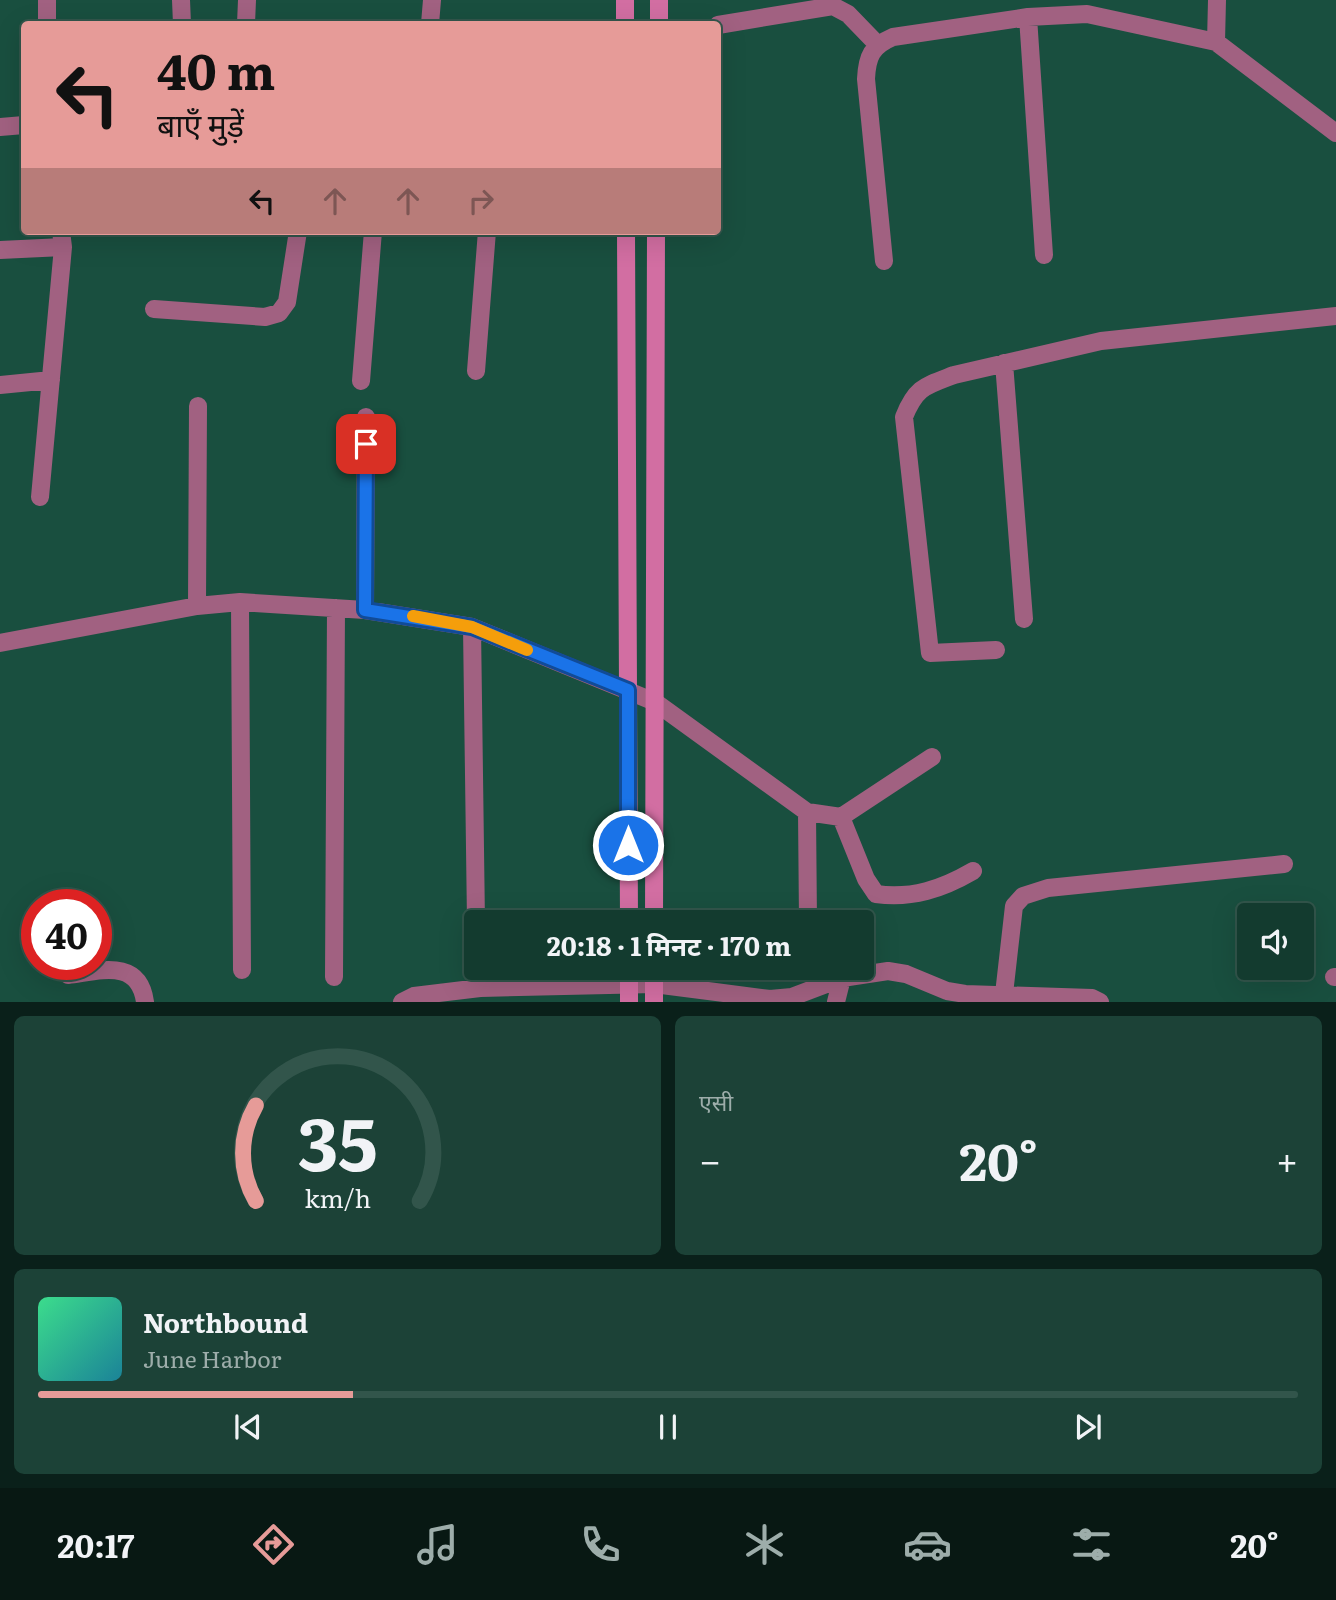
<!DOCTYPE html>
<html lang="hi">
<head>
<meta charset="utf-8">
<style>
	:root { --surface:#133b2f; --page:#1c4237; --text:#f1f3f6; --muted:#9dadaa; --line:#32554b; --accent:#e69b98 }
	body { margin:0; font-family:Literata,"Noto Sans Devanagari",serif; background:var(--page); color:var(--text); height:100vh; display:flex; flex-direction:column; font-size:26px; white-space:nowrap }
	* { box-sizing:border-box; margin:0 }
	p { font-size:23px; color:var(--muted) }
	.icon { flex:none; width:38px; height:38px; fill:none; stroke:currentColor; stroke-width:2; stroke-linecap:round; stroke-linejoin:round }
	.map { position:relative; height:1002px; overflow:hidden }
	.side { display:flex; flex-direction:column; gap:14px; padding:14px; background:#0a201a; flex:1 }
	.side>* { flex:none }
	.top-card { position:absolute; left:21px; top:21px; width:700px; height:214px; border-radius:7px; box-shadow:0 7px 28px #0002,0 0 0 2px var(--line); background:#e69b98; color:#111; overflow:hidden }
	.buttons { position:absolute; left:1237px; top:903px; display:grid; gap:14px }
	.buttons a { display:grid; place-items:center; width:77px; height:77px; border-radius:7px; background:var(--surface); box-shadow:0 7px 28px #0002,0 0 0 2px var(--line); font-size:35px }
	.speed { position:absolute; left:21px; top:889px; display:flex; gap:14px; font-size:35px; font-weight:700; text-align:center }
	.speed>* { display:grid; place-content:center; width:91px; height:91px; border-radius:50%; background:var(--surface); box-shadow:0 7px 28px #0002,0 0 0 2px var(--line); line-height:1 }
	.speed .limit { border:10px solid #d22; background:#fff; color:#111 }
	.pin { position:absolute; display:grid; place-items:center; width:60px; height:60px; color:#fff; margin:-30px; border-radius:14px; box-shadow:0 4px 10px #0006 }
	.me { position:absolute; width:77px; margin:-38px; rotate:0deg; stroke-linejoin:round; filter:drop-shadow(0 0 5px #0008) }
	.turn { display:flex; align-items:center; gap:24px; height:147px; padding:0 21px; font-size:32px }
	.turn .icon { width:91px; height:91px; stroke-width:2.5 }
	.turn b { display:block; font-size:49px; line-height:60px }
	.lanes { display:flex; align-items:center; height:66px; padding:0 21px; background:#0003; justify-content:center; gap:35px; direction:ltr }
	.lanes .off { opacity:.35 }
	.big { font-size:52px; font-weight:700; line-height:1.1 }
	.side .card { flex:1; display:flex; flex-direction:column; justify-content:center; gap:10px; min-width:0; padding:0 24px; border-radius:10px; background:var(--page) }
	.side .dial { align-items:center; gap:0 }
	.dial svg { height:182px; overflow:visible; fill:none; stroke:var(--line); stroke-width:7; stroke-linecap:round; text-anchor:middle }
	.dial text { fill:var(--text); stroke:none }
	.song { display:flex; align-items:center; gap:21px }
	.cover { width:84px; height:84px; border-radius:10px; background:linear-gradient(135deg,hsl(150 70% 55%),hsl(190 70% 35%)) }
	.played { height:7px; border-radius:4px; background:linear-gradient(90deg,var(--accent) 25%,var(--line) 25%) }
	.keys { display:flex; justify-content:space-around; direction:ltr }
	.heat { display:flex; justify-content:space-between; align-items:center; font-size:38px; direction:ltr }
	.side .tiles { flex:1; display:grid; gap:14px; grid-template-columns:1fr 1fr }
	.card:last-child { grid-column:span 2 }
	.trip { position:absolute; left:464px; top:910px; width:410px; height:70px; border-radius:7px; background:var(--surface); box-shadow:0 7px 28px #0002,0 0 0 2px var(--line); font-weight:700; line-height:70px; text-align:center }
	.dock { display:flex; height:112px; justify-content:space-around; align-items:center; background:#081813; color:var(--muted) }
	.dock .icon { width:49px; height:49px }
	.dock .selected { color:var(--accent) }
	.dock b { font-size:32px; color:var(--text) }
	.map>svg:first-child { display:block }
</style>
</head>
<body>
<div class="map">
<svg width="1336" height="1002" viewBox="0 0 1336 1002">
	<rect width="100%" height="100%" fill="#194f3f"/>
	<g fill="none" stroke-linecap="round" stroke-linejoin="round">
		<path stroke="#a16181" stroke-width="18" d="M47,0V24
			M181,0L182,24
			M1028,17L1044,255
			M246,24L247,0
			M430,24L432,0
			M718,25L833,6L848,14L877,44
			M1216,42L1217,0
			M0,127L24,125
			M0,250L63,247
			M884,261L866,79C867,56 872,46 893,37L1028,17L1087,14L1216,42L1336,133
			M154,309L265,317L279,313L287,302L298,231
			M1004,363L1024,619
			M476,371L487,231
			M361,381L373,231
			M0,385L51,380
			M40,497L63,247L61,231
			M240,602L242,970
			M197,606L198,406
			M365,610L366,417
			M472,627L476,922
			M0,643L197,606L240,602L365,610L472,627L655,702L807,812L841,817L866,879L876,894C912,899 942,889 973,871
			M996,650L930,653L904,417C916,387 925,386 954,375L1101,341L1336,316
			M807,812L808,922
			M841,817L932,757
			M479,968L480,988
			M68,975C100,971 139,958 145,1002
			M334,977L336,608
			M1334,977H1336
			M1004,994L1014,906L1023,896L1048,888L1284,864
			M402,1002L414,996L480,988L654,984L770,999L792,997L842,978L888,971L906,974L947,991L965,994L1092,998L1100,1002
			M836,1002L842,978"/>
		<path stroke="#d26ea2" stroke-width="18" d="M625,0V24
			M659,24V0
			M626,231L629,922
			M654,922L656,231
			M629,968V1002
			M654,968V1002"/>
	</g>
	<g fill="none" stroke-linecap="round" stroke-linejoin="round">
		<g stroke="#114b97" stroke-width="18">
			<path id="route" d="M366,444L365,610L472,627L628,690V845"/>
		</g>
		<use href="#route" stroke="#1a73e8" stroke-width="12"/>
		<path stroke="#f59e0b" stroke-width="12" d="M413,616L472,627L527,650"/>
	</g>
</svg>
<div class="buttons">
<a><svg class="icon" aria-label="sound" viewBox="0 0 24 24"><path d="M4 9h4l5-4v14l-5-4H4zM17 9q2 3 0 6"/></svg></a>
</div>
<div class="speed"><div class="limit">40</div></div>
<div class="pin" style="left:366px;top:444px;background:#d93025"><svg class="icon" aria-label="arrive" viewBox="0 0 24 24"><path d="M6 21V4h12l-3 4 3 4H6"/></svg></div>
<svg class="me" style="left:628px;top:845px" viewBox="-20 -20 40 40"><circle r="17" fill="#1a73e8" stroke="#fff" stroke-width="3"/><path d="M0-11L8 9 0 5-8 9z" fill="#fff"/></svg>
<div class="trip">20:18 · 1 मिनट · 170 m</div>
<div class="top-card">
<div class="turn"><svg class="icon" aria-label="left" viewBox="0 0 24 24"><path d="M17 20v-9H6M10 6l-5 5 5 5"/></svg><div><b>40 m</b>बाएँ मुड़ें</div></div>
<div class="lanes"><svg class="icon" aria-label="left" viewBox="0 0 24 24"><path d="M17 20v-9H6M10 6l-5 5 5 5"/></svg><svg class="icon off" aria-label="ahead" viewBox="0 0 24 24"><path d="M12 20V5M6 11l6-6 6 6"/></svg><svg class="icon off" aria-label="ahead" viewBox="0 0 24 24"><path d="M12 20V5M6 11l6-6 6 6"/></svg><svg class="icon off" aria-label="right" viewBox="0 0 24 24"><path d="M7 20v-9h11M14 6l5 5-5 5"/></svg></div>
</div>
</div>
<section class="side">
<div class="tiles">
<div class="card dial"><svg viewBox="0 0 100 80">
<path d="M14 69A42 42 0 1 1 86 69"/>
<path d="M14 69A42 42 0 0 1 14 27" stroke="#e69b98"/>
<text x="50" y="56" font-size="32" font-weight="700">35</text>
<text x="50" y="72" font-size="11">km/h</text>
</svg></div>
<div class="card"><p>एसी</p>
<div class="heat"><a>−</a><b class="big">20°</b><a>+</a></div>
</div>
<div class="card">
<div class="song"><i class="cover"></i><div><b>Northbound</b><p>June Harbor</p></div></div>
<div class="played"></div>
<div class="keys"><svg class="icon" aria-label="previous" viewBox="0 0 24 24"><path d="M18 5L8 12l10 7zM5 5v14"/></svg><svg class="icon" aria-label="pause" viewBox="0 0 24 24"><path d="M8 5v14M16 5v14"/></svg><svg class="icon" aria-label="next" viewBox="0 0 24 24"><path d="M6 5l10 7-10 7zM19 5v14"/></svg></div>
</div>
</div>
</section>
<nav class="dock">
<b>20:17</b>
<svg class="icon selected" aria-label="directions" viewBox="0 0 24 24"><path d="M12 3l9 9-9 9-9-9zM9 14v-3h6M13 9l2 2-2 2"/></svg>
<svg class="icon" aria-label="music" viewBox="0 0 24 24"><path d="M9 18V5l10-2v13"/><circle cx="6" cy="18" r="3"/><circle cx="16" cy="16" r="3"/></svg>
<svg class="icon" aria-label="phone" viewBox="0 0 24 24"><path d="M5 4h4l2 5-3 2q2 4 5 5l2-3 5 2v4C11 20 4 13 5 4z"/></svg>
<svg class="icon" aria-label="climate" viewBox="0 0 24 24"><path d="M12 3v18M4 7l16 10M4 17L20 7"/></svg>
<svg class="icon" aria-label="car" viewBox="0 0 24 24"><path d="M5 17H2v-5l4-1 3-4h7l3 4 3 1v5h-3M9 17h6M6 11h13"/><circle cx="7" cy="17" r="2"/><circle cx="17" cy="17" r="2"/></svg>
<svg class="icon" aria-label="filters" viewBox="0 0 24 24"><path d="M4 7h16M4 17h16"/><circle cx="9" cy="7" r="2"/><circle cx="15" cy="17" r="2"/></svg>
<b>20°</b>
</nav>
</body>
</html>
